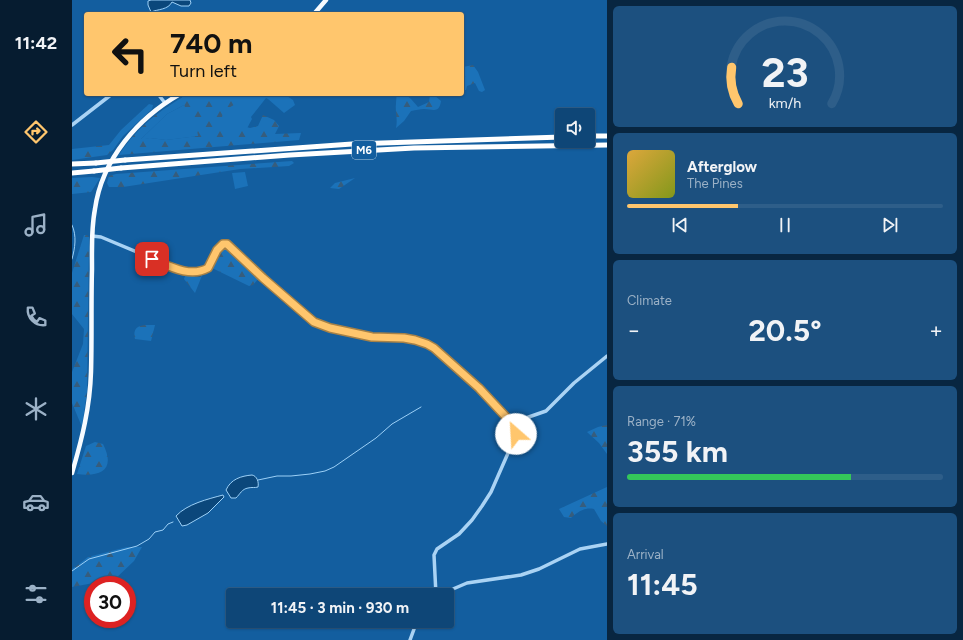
<!DOCTYPE html>
<html lang="en">
<head>
<meta charset="utf-8">
<style>
	:root { --surface:#0e4677; --page:#1c507f; --text:#f1f3f6; --muted:#9bb1c6; --line:#2e5e89; --accent:#ffc66d }
	body { margin:0; font-family:Figtree,sans-serif; background:var(--page); color:var(--text); height:100vh; display:flex; flex-direction:column; font-size:15px; white-space:nowrap }
	* { box-sizing:border-box; margin:0 }
	p { font-size:13px; color:var(--muted) }
	.icon { flex:none; width:22px; height:22px; fill:none; stroke:currentColor; stroke-width:2; stroke-linecap:round; stroke-linejoin:round }
	.map { position:relative; flex:1; overflow:hidden }
	.side { display:flex; flex-direction:column; gap:6px; padding:6px; background:#082641; width:356px }
	.side>* { flex:none }
	.hud { position:absolute; left:12px; top:12px; width:380px; height:84px; border-radius:4px; box-shadow:0 1px 3px #0004,0 0 0 1px var(--line); background:#ffc66d; color:#111; overflow:hidden }
	.tools { position:absolute; left:483px; top:108px; display:grid; gap:8px }
	.tools a { display:grid; place-items:center; width:40px; height:40px; border-radius:4px; background:var(--surface); box-shadow:0 1px 3px #0004,0 0 0 1px var(--line); font-size:20px }
	.speed { position:absolute; left:12px; top:576px; display:flex; gap:8px; font-size:20px; font-weight:700; text-align:center }
	.speed>* { display:grid; place-content:center; width:52px; height:52px; border-radius:50%; background:var(--surface); box-shadow:0 1px 3px #0004,0 0 0 1px var(--line); line-height:1 }
	.speed .limit { border:6px solid #d22; background:#fff; color:#111 }
	.pin { position:absolute; display:grid; place-items:center; width:34px; height:34px; color:#fff; margin:-17px; border-radius:8px; box-shadow:0 2px 6px #0006 }
	.me { position:absolute; width:44px; margin:-22px; rotate:334deg; stroke-linejoin:round; filter:drop-shadow(0 0 3px #0008) }
	.turn { display:flex; align-items:center; gap:14px; height:84px; padding:0 20px; font-size:18px }
	.turn .icon { width:52px; height:52px; stroke-width:2.5 }
	.turn b { display:block; font-size:28px; line-height:34px }
	.big { font-size:30px; font-weight:700; line-height:1.1 }
	.side .card { flex:1; display:flex; flex-direction:column; justify-content:center; gap:6px; min-width:0; padding:0 14px; border-radius:6px; background:var(--page) }
	.side .dial { align-items:center; gap:0 }
	.dial svg { height:104px; overflow:visible; fill:none; stroke:var(--line); stroke-width:7; stroke-linecap:round; text-anchor:middle }
	.dial text { fill:var(--text); stroke:none }
	.song { display:flex; align-items:center; gap:12px }
	.cover { width:48px; height:48px; border-radius:6px; background:linear-gradient(135deg,hsl(40 70% 55%),hsl(70 70% 35%)) }
	.played { height:4px; border-radius:2px; background:linear-gradient(90deg,var(--accent) 35%,var(--line) 35%) }
	.keys { display:flex; justify-content:space-around; direction:ltr }
	.heat { display:flex; justify-content:space-between; align-items:center; font-size:22px; direction:ltr }
	.charge { height:6px; border-radius:3px; background:linear-gradient(90deg,#34c759 71%,var(--line) 0) }
	.trip { position:absolute; left:154px; top:588px; width:228px; height:40px; border-radius:4px; background:var(--surface); box-shadow:0 1px 3px #0004,0 0 0 1px var(--line); font-weight:700; line-height:40px; text-align:center }
	main { display:flex; flex:1; min-height:0 }
	.tab-bar { display:flex; flex-direction:column; width:72px; justify-content:space-around; align-items:center; background:#061c30; color:var(--muted) }
	.tab-bar .icon { width:28px; height:28px }
	.tab-bar .current { color:var(--accent) }
	.tab-bar b { font-size:18px; color:var(--text) }
	.map>svg:first-child { display:block }
</style>
</head>
<body>
<main>
<nav class="tab-bar">
<b>11:42</b>
<svg class="icon current" aria-label="directions" viewBox="0 0 24 24"><path d="M12 3l9 9-9 9-9-9zM9 14v-3h6M13 9l2 2-2 2"/></svg>
<svg class="icon" aria-label="music" viewBox="0 0 24 24"><path d="M9 18V5l10-2v13"/><circle cx="6" cy="18" r="3"/><circle cx="16" cy="16" r="3"/></svg>
<svg class="icon" aria-label="phone" viewBox="0 0 24 24"><path d="M5 4h4l2 5-3 2q2 4 5 5l2-3 5 2v4C11 20 4 13 5 4z"/></svg>
<svg class="icon" aria-label="climate" viewBox="0 0 24 24"><path d="M12 3v18M4 7l16 10M4 17L20 7"/></svg>
<svg class="icon" aria-label="car" viewBox="0 0 24 24"><path d="M5 17H2v-5l4-1 3-4h7l3 4 3 1v5h-3M9 17h6M6 11h13"/><circle cx="7" cy="17" r="2"/><circle cx="17" cy="17" r="2"/></svg>
<svg class="icon" aria-label="filters" viewBox="0 0 24 24"><path d="M4 7h16M4 17h16"/><circle cx="9" cy="7" r="2"/><circle cx="15" cy="17" r="2"/></svg>
</nav>
<div class="map">
<svg width="535" height="640" viewBox="0 0 535 640">
	<defs>
		<pattern id="forest-firs" width="22" height="20" patternUnits="userSpaceOnUse"><rect width="22" height="20" fill="#1b72b9"/><path d="M5 1l3.5 6h-7zM16 11l3.5 6h-7z" fill="#365d7d"/></pattern>
	</defs>
	<rect width="100%" height="100%" fill="#135e9f"/>
	<path fill="#1b72b9" d="M115,94H212L221,100L223,105L212,113L196,99L194,98L179,117L180,119L171,136L126,134L127,136L94,140L78,138L68,140L95,114L112,105L110,97Z
		M173,172L176,186L163,189L160,173Z"/>
	<path fill="url(#forest-firs)" fill-rule="evenodd" d="M401,65L406,72L413,90L410,92L407,91L403,83L395,86L394,90H390L391,67Z
		M116,94H172L170,101C151,110 149,111 149,132L153,135L157,134L167,125L178,128L186,126L191,115L202,120L207,126L203,134L229,133L227,140L47,155C66,126 87,111 116,94ZM112,105L125,130L126,136L94,140L78,138L69,139L95,114Z
		M324,94C337,94 338,98 346,107L357,102L358,95H362L369,101C367,114 361,109 352,109C348,109 344,110 339,111L332,121L324,128C326,120 323,112 324,104C324,100 325,98 324,94Z
		M77,104L81,105L80,109L51,136L41,150L35,155L0,160V149L37,145L49,130Z
		M220,161L222,163L217,166L168,169L51,187H37L35,183L37,176L44,174Z
		M20,177L28,178L19,192L0,194V178Z
		M283,178L267,189L258,188L263,183Z
		M12,235H15L17,237L15,391L10,427L0,403V372L11,344L12,329L0,314V273Z
		M151,246H153L187,278L181,285L177,286L138,267L148,249Z
		M130,272L131,273L123,293L112,279L114,273Z
		M73,325H83L79,341L63,339C61,330 64,326 73,325Z
		M535,425V454L527,443L515,432L526,427Z
		M23,442L31,444C44,470 29,477 5,474L14,446Z
		M535,487V526L529,521L522,509C512,507 506,512 499,518L492,517L487,509Z
		M55,547H70L62,561L43,579L0,587V569L7,564L16,557Z"/>
	<path fill="#0b477b" stroke="#9cd0f7" d="M79,0H118L119,3L117,6H109L100,2C96,10 86,9 79,12L76,5V1Z
		M180,475C185,476 187,482 186,487C183,488 180,487 176,488C170,489 168,494 164,498H159L154,490C159,479 169,476 180,475Z
		M151,495L152,497L136,513L115,525L110,526L104,516C115,504 136,499 151,495Z"/>
	<g fill="none" stroke-linecap="round" stroke-linejoin="round">
		<path stroke="#9cd0f7" stroke-width="1" d="M0,225C5,236 3,248 0,259
			M186,480L205,476H219L238,474L253,471L262,467L304,438L320,424L349,407
			M0,571L17,559L65,546L77,539L83,532L91,530L96,524L101,522"/>
		<path stroke="#aad3f4" stroke-width="3.5" d="M86,94L93,103
			M0,125L40,94
			M20,236L29,237L108,270L115,272H124L132,270L136,268L145,250L151,244H155C178,263 198,285 220,304C227,310 235,319 244,323C261,330 282,335 300,337C322,340 342,337 362,348L407,388L438,420L451,419L474,411L502,383L535,356
			M364,595L362,555L365,549L387,534L400,520L410,506L419,492L440,444L446,426L451,419
			M367,595L395,583L449,575L467,569L508,549L535,544
			M338,640L345,621"/>
		<path stroke="#f7fbff" stroke-width="4.5" d="M242,14L254,0
			M0,473C10,439 18,407 19,372C20,338 19,303 20,269C20,249 19,229 23,209C30,159 66,118 108,94"/>
		<path stroke="#fff" stroke-width="5" d="M516,136H535
			M53,160L280,144L490,137
			M0,164L24,163
			M49,168L218,155L342,148L535,145
			M0,173L22,171"/>
		<path stroke="#fff" stroke-width="5" d="M24,163L53,160
			M22,171L49,168"/>
	</g>
	<g fill="none" stroke-linecap="round" stroke-linejoin="round">
		<g stroke="#a68147" stroke-width="10">
			<path id="route" d="M80,259C97,266 118,278 136,268L145,250L151,244H155L191,278L242,322L258,328L300,337L332,338L343,340L355,344L362,348L407,388L436,419L446,426L444,434"/>
		</g>
		<use href="#route" stroke="#ffc66d" stroke-width="7"/>
	</g>
	<g text-anchor="middle" dominant-baseline="central" stroke-width="4" stroke-linejoin="round" paint-order="stroke">
		<rect fill="#135e9f" stroke="#b8cfe2" stroke-width="1" x="280" y="141" width="24" height="18" rx="3"/>
		<g font-size="11" font-weight="bold" fill="#fff">
			<text x="292" y="150">M6</text>
		</g>
	</g>
</svg>
<div class="tools">
<a><svg class="icon" aria-label="sound" viewBox="0 0 24 24"><path d="M4 9h4l5-4v14l-5-4H4zM17 9q2 3 0 6"/></svg></a>
</div>
<div class="speed"><div class="limit">30</div></div>
<div class="pin" style="left:80px;top:259px;background:#d93025"><svg class="icon" aria-label="arrive" viewBox="0 0 24 24"><path d="M6 21V4h12l-3 4 3 4H6"/></svg></div>
<svg class="me" style="left:444px;top:434px" viewBox="-20 -20 40 40"><circle r="19" fill="#fff"/><path d="M0-13L10 11 0 6-10 11z" fill="#ffc66d"/></svg>
<div class="trip">11:45 · 3 min · 930 m</div>
<div class="hud">
<div class="turn"><svg class="icon" aria-label="left" viewBox="0 0 24 24"><path d="M17 20v-9H6M10 6l-5 5 5 5"/></svg><div><b>740 m</b>Turn left</div></div>
</div>
</div>
<section class="side">
<div class="card dial"><svg viewBox="0 0 100 80">
<path d="M14 69A42 42 0 1 1 86 69"/>
<path d="M14 69A42 42 0 0 1 9 41" stroke="#ffc66d"/>
<text x="50" y="56" font-size="32" font-weight="700">23</text>
<text x="50" y="72" font-size="11">km/h</text>
</svg></div>
<div class="card">
<div class="song"><i class="cover"></i><div><b>Afterglow</b><p>The Pines</p></div></div>
<div class="played"></div>
<div class="keys"><svg class="icon" aria-label="previous" viewBox="0 0 24 24"><path d="M18 5L8 12l10 7zM5 5v14"/></svg><svg class="icon" aria-label="pause" viewBox="0 0 24 24"><path d="M8 5v14M16 5v14"/></svg><svg class="icon" aria-label="next" viewBox="0 0 24 24"><path d="M6 5l10 7-10 7zM19 5v14"/></svg></div>
</div>
<div class="card"><p>Climate</p>
<div class="heat"><a>−</a><b class="big">20.5°</b><a>+</a></div>
</div>
<div class="card"><p>Range · 71%</p><b class="big">355 km</b><div class="charge"></div></div>
<div class="card"><p>Arrival</p><b class="big">11:45</b></div>
</section>
</main>
</body>
</html>
